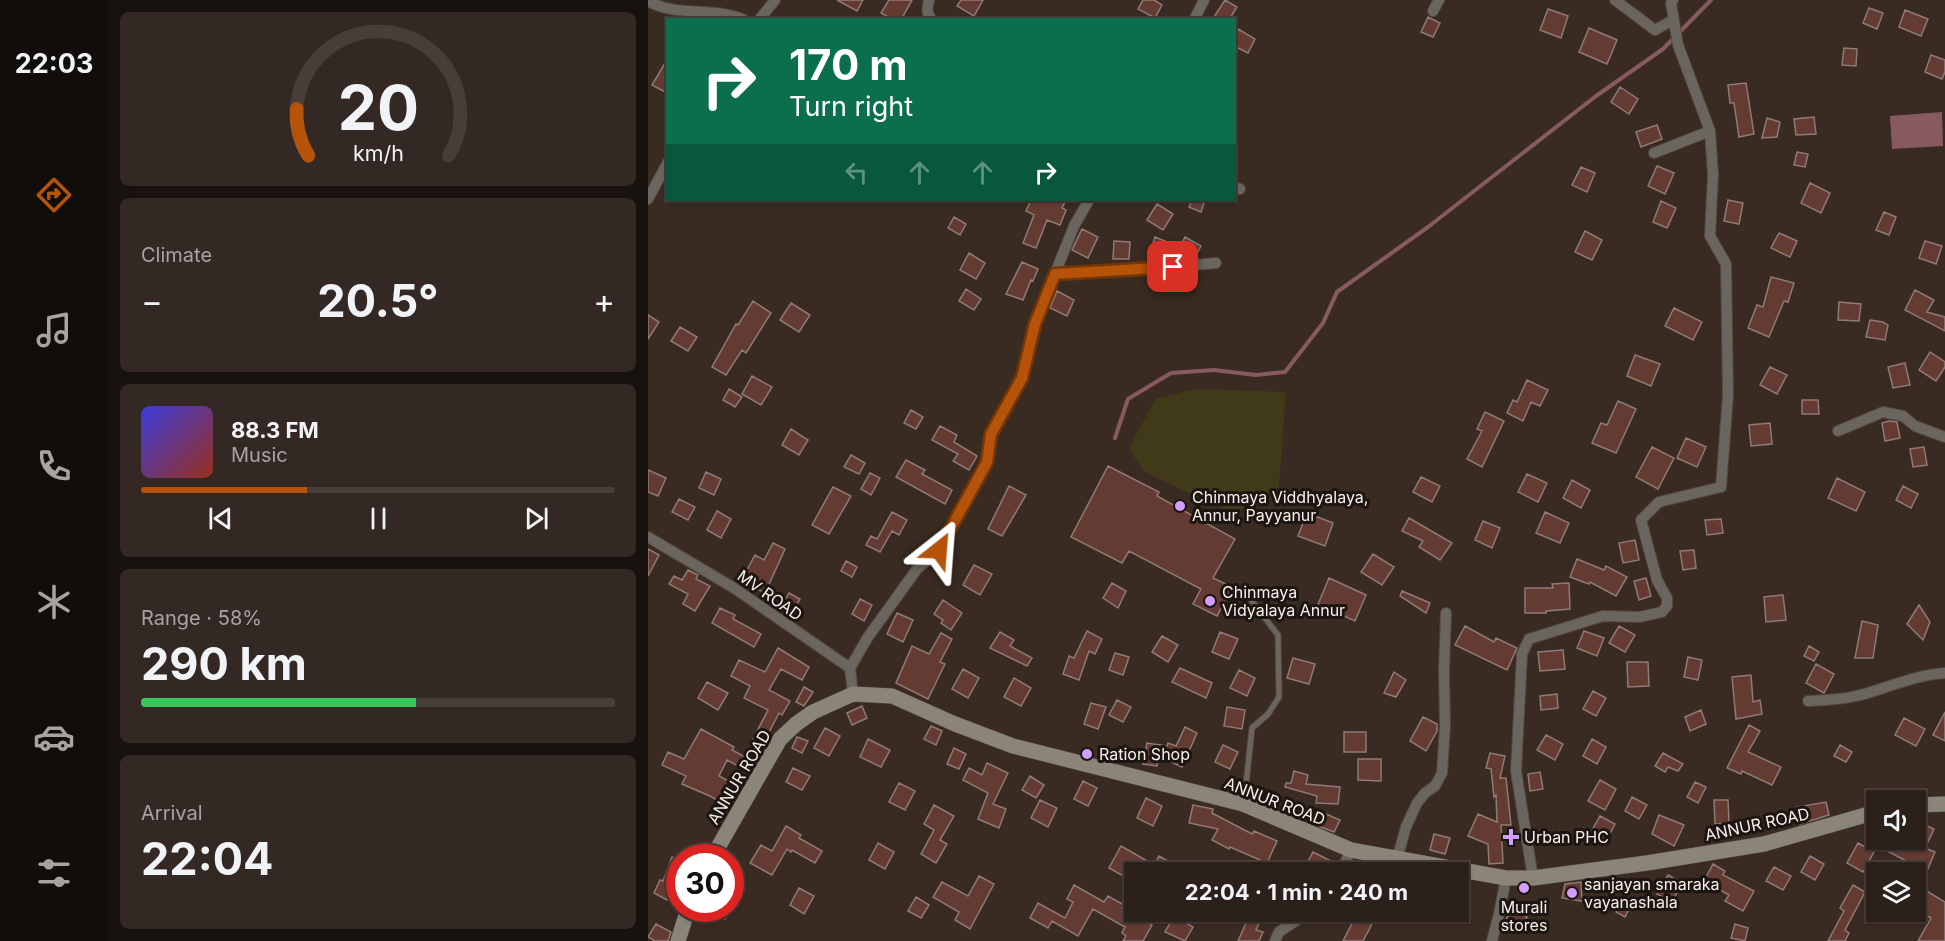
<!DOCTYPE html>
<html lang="en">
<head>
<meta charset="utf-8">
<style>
	:root { --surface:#2b201a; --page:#332823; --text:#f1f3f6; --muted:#a6a3a2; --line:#473e39; --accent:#b45309 }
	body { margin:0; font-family:Inter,sans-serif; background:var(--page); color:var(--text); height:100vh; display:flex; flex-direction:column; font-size:22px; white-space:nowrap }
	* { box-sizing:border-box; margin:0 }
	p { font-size:20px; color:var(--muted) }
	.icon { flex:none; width:33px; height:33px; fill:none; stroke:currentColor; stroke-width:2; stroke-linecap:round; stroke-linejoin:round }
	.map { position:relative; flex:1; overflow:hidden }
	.sheet { display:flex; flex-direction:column; gap:12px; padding:12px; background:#18120e; width:540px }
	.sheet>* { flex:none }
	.hud { position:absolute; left:18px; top:18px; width:570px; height:183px; border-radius:0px; box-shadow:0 2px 4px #0004,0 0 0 2px var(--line); background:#0b6e4f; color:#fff; overflow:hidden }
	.fabs { position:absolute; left:1218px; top:790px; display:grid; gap:12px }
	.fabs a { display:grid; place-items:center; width:60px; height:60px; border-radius:0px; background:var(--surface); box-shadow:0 2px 4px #0004,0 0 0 2px var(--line); font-size:30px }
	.speed { position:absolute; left:18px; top:844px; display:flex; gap:12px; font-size:30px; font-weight:700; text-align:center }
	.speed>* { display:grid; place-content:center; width:78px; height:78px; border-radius:50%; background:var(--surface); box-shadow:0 2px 4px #0004,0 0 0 2px var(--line); line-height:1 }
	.speed .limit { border:9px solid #d22; background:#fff; color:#111 }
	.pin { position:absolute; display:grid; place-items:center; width:51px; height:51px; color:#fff; margin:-26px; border-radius:12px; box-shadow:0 3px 9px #0006 }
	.me { position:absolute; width:66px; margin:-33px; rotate:28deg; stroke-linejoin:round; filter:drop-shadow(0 0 4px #0008) }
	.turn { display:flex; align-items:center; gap:21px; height:126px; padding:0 24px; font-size:27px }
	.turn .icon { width:78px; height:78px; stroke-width:2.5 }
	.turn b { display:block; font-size:42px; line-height:51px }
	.lanes { display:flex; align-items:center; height:57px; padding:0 24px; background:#0003; justify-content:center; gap:30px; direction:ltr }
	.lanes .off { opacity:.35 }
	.big { font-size:45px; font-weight:700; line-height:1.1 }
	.sheet .widget { flex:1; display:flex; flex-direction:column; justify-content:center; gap:9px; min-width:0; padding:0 21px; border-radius:9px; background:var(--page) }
	.sheet .dial { align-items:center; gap:0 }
	.dial svg { height:156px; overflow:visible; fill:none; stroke:var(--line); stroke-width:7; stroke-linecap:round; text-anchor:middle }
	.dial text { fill:var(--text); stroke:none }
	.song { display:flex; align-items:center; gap:18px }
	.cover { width:72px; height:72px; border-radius:9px; background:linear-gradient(135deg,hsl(240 70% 55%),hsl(10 70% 35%)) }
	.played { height:6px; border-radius:3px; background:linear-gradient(90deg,var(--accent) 35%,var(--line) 35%) }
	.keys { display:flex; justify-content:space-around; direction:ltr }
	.heat { display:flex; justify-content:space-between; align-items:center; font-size:33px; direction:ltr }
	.charge { height:9px; border-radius:4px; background:linear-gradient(90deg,#34c759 58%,var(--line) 0) }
	.trip { position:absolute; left:476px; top:862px; width:345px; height:60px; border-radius:0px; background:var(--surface); box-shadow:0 2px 4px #0004,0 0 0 2px var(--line); font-weight:700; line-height:60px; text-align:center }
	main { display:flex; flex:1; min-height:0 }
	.dock { display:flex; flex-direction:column; width:108px; justify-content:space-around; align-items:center; background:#110d0a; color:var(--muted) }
	.dock .icon { width:42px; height:42px }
	.dock .active { color:var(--accent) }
	.dock b { font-size:27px; color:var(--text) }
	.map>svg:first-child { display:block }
</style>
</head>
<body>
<main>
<nav class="dock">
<b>22:03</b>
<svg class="icon active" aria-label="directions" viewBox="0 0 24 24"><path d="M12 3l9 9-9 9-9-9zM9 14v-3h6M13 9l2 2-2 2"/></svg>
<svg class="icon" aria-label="music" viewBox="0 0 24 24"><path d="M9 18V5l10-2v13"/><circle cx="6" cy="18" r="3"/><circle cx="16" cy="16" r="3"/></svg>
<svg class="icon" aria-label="phone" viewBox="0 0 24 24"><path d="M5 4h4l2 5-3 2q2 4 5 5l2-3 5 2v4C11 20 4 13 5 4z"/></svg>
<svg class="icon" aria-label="climate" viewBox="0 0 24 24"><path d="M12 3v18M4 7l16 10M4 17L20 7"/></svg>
<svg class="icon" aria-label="car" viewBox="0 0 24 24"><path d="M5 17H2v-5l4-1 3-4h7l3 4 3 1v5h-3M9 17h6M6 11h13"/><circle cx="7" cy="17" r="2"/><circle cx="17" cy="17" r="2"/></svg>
<svg class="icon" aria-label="filters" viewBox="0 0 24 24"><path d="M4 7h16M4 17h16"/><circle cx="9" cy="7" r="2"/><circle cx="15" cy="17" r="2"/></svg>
</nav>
<section class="sheet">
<div class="widget dial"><svg viewBox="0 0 100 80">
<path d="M14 69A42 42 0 1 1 86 69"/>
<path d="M14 69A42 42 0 0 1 8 45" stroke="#b45309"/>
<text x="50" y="56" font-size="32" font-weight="700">20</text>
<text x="50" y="72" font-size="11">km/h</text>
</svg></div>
<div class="widget"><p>Climate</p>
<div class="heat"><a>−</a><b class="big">20.5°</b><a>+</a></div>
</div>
<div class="widget">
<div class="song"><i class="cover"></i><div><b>88.3 FM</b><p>Music</p></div></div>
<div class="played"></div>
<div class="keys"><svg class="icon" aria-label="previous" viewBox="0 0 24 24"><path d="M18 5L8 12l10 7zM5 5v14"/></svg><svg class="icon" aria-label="pause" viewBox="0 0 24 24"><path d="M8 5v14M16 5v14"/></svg><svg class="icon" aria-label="next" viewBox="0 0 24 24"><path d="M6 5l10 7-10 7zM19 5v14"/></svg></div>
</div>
<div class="widget"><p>Range · 58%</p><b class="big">290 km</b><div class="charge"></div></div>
<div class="widget"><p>Arrival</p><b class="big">22:04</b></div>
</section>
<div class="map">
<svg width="1297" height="941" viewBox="0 0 1297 941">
	<rect width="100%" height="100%" fill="#392b22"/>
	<path fill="#413a19" d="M546,389L638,392L631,487L586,514L496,472L481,449L507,399Z"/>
	<path fill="#875a5f" d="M1294,112L1295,146L1244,149L1242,116Z"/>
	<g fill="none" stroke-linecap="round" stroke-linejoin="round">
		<path stroke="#875a5f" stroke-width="4" d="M467,438L480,399L523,373L566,370L608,375L637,372L675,323L689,292L780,227L948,96L1015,49L1063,0"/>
	</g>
	<path fill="#643b32" stroke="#8f7a76" stroke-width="1.5" d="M189,0H215L209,11Z
		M241,0H264L253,20H245L233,13Z
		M313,0H335L326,16L309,6Z
		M495,0H506L514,5L507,18L490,9Z
		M577,0L589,7L581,20H564Z
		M1221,8L1235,13L1229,29L1215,23Z
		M900,9L920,16L913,38L892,30Z
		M1257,10L1280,19L1273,36L1251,27Z
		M780,17L792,23L785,37L773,32Z
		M941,28L969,40L959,64L931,52Z
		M590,29L607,39L600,53L586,46V36Z
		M1196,48L1209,49L1208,66L1194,65Z
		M1283,55L1297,60V72L1294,79L1277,72Z
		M20,58V87L17,92L4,85Z
		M1098,83L1106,134L1091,137L1086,103H1082L1080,85Z
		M972,87L990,99L981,114L963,102Z
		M1166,117L1168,134L1148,135L1146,119Z
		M1119,118L1132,122L1129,137L1114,138Z
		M1009,125L1014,139L993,147L988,132Z
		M1149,152L1160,154L1157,167L1146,165Z
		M1009,166L1026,173L1017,194L1000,186Z
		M933,167L947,173L939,192L924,185Z
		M1162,183L1182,193L1173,213L1153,203Z
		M383,200H418L414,208L418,210L412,225L399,220L388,248L375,243L386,215L378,211Z
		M544,200H557L553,212L541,207Z
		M1080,200L1095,203L1091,224L1076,221Z
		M1013,201L1028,208L1019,228L1005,222Z
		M509,204L525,214L515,230L499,220Z
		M1236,212L1248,217L1241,235L1228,230Z
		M306,217L318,224L312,235L300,228Z
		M434,229L450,237L440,258L424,250Z
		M937,231L954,240L944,260L927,252Z
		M1131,233L1149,241L1142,257L1123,248Z
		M507,237L524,244L518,260L501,255Z
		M537,237L553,246L547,257L544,258L530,250Z
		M466,241L482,242L481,259H465Z
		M1277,241L1294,246L1288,264L1271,258Z
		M321,253L337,263L328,279L312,270Z
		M374,262L390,269L385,281L383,280L375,300L358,294Z
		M1123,277L1146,283L1140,302L1136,301L1121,337L1100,328L1109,305L1115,307Z
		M318,289L333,299L326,310L311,301Z
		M1267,290L1286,300L1279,312L1297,317V331L1257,310Z
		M409,291L426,300L419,316L402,308Z
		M105,301L123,313L98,353L94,350L78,375L64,367L88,324L90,325Z
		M1191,302L1213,304L1211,321L1190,320Z
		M143,303L162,315L151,332L132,320Z
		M1026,308L1054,322L1045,340L1017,326Z
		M0,315L11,322L0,339Z
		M1222,320L1235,322L1240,325L1237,340L1218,337Z
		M32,327L49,337L40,351L23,341Z
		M1282,352L1297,362V367L1288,381L1271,370Z
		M987,355L1012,364L1003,386L979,376Z
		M1257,363L1262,385L1245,388L1240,367Z
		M1122,367L1139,375L1129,394L1112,385Z
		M104,376L124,387L113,405L94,394Z
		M879,380L900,390L892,406L883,402L875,421L859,413L865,400L869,402Z
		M81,389L94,397L87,407L75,400Z
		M1154,400H1170L1171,414H1154Z
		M970,401L988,409L968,453L944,443L953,423L959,425Z
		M263,410L275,417L268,429L256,423Z
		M837,412L856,421L834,467L819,459L834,431L829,429Z
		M1241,421L1249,422L1252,438L1237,441L1234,423Z
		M1122,423L1124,444L1103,446L1101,425Z
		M292,426L309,435L306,442L329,456L321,470L305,461L310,454L284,440Z
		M143,429L160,440L151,455L134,445Z
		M1038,438L1058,447L1049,467L1029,458Z
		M1004,447L1026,458L1010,489L988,477Z
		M1276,447L1279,465L1265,467L1262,449Z
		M203,455L217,463L211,474L196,467Z
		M258,460L277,470L274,474L304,490L297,504L248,477Z
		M460,466L511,492L509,496L587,539L565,578L584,587L569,616L545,604L553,589L481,551L474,563L423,537Z
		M0,470L18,478L10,496L0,492Z
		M58,472L73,479L66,495L51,488Z
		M222,473L232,478L223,495L213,489Z
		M879,474L899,483L890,502L870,492Z
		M773,477L792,486L784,502L765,492Z
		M1189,478L1217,492L1208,511L1180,498Z
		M924,480L942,490L933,508L915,498Z
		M361,486L378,495L354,536L340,529Z
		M1255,486L1270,494L1263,508L1248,500Z
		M185,487L203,496L181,534L164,525Z
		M31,499L47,507L40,520L24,512Z
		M69,511L83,519L73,538L59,530Z
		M244,512L259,520L251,535L244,531L232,552L218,545L223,536L229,539Z
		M897,512L921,523L912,543L888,533Z
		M659,513L685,523L677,546L650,536Z
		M761,518L804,543L792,560L771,547L775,541L754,531Z
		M1073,519L1075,533L1059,535L1057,520Z
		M835,521L852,528L844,548L827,540Z
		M987,540L991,560L975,563L971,543Z
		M125,543L137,549L117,593L93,581L107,555L116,560Z
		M0,549L11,555L0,576Z
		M1046,550L1048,568L1035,570L1032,551Z
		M725,554L746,567L734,585L713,572Z
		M929,559L956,570L958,566L979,577L968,596L942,582L941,584L922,577Z
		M198,561L209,567L204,577L193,571Z
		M326,565L344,574L332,595L315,585Z
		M40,570L50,575L48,579L62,586L47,611L35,604L40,594L21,584L26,576L34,580Z
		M681,578L718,595L707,621L670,604Z
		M998,578L1003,596L991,600L986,581Z
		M464,583L478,591L470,608L455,598Z
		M921,583L922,609L898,611V613H877V588H905L904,584Z
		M754,591L782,603L778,613L752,596Z
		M141,593L152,599L144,613L133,607Z
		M1135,595L1138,620L1118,622L1116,597Z
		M212,599L224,605L216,621L204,614Z
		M295,600L314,613L303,630L293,623L295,620L286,614Z
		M1271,605L1282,622L1275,640L1259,624Z
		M72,608L87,615L85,619L113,634L106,647L64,623Z
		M249,613L265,620L255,642L239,634Z
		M1214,621L1230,625L1225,658H1207Z
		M817,626L846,642L848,638L869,648L859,670L807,645Z
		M971,626L987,635L977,652L961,643Z
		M439,631L454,639L447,654L441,651L431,680L415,674L421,656L426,658Z
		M936,631L956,638L949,656L929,648Z
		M352,632L366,640L362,646L384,658L379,666L342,648Z
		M572,632L590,639L581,659L564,652Z
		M293,633L304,639L292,662L297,664L280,699L248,683L264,646L281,654Z
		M514,636L530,645L520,662L504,652Z
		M1161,646L1171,652L1166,661L1156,656Z
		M130,648L161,667L154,680L133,669L121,690L142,701L134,715L131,713L114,746L104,741L120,710L96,698L102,686L83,676L91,660L117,672Z
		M915,650L917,669L892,671L890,652Z
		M467,653L481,657L475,675L461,670Z
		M1040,657L1054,660L1050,680L1036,677Z
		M645,658L667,664L661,684L639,678Z
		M979,662H1000L1001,686L980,687Z
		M1168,664L1186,674L1176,693L1158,683Z
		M532,668L564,683L558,698L524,682Z
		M315,669L331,678L320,698L304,689Z
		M591,670L607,678L599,696L582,688Z
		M746,672L758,680L748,697L736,693Z
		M1103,675L1105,702L1112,700L1114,714L1088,719L1084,677Z
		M366,678L383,688L373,706L356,697Z
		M59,682L80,693L70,710L50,698Z
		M156,687L165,692L156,706L148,702Z
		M945,691L958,698L948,716L935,709Z
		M909,694L910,708L893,710L892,696Z
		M469,700L483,707L475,722L461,715Z
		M443,703L458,707L450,729L436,724Z
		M214,706L219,718L204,725L199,713Z
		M579,707L597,710L594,729L576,726Z
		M1053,710L1058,724L1042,731L1037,717Z
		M1297,712V741L1285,735Z
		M775,717L789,724V731L778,751L762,741Z
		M1256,718L1277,729L1268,746L1247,735Z
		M1101,725L1112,731L1100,752L1133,767L1124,785L1094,771L1093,774L1079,768Z
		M283,726L294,731L288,745L276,739Z
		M537,727L549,733L534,767L510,756L509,766L495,764L499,743L519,746L520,743L528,746Z
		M177,728L192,736L181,756L166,748Z
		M53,729L86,747L84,750L99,758L94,768L79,760L71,776L88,785L77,805L62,796L34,784L38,776L14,765L20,752L36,759Z
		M696,732H718V752H696Z
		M898,735L915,744L907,760L889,750Z
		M149,737L160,741L154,753L144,748Z
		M220,739L242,750L233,767L212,757Z
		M944,739L958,747L949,764L935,756Z
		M575,745L590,752L582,769L567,762Z
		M1192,745L1204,752L1198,762L1186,756Z
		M306,748L318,754L311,769L299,764Z
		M842,753L857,756L852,778H858L863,825H853L855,863L841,864L840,844L820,836L830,814L849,822L848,795L846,797L843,769L838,768Z
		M1015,753L1035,764L1030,771L1020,767L1017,772L1007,766Z
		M710,759H733V781L710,780Z
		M339,763L360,773L345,804L358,809L351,828L330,819L340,793L315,780L321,768L334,775Z
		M145,768L162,776L154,790L138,782Z
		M646,771L660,775L658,784L692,787L690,804L668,803L669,796L637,787L638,783H643Z
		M892,772L895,789L882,791L880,774Z
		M382,776L396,785L388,798L374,790Z
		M952,780L968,789L957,810L940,801Z
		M435,781L449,788L440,806L426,799Z
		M1047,782L1058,787L1050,803L1039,797Z
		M251,783L267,791L257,810L241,802Z
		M984,797L999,805L991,819L977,811Z
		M498,798L514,806L505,826L489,818Z
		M392,800L409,808L400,827L383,818Z
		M1066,800H1080L1081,823L1067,824Z
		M1178,802L1181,815L1152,824L1149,807Z
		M286,805L306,816L292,840L299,844L288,863L273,854L286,830L276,824Z
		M545,805L565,809L564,813L604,834L606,831L629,841L619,863L582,847L581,849L564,840L570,829L541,823Z
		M676,813L692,820L686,832L670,826Z
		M1011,815L1036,825L1026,846L1004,834Z
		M952,816L967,824L958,841L943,832Z
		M1268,821L1286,829L1277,848L1287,852L1279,871L1269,866L1268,870V866L1237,850L1242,840H1252L1268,848Z
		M138,826L153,835L151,838L174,851L167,863L144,850L143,852L139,849L124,875L102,863L113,845L124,851Z
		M786,834L802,838L797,854L782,850Z
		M230,843L246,852L237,869L221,860Z
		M1210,843L1226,852L1215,872L1199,863Z
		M473,846L506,865L511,856L541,873H486V882L461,868Z
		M665,852L681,860L674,873H670L657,867Z
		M1162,856L1176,864L1167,880L1153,872Z
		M24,857L32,861V874L19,900L6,893L12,880L15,881Z
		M1065,864L1077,871L1075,875L1106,891L1095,911L1077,901L1081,895L1056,881Z
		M1126,867L1143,876L1135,890L1118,881Z
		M1020,875L1034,883L1024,902L1009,894Z
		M331,876L346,884L322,929L307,920L311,912L285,897L294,882L320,896Z
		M933,882L934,901L914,898L917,884Z
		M426,885L456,902L460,896L476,905L474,908L504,925L495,941H475L478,936L474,933L477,927L445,909L430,936L404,921L400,928L382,918L390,903L417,918L425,902L419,899Z
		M1205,885L1217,892L1197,930L1201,933L1197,941H1180L1196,911L1192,908Z
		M151,888L166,896L156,914L142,905Z
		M1277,890L1297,902V941H1270L1283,918L1268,910Z
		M268,897L281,905L273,918L260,911Z
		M974,900L983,905L977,917L968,912Z
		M58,909H83L77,919Z
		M864,909L879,917L871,931L856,923Z
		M603,912H616L608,930L615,932L611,941H590Z
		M710,912H726L723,926L715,941H695Z
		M526,916L545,927L537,941L517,932Z
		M8,924L23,932L20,941H7L0,937Z
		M1087,924L1100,928L1097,941L1083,938Z"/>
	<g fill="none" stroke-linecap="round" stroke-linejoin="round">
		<g stroke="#54473e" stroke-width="7">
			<path id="service" d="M596,803L604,728L620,714L631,697L630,635L596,591"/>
		</g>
		<g stroke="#54473e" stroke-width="12">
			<path id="minor" d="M281,0C279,9 278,13 284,20
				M967,0L1007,30L1025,20
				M0,1C30,18 66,6 96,20
				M785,11L791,0
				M111,20L127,0
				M546,20L556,0
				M1006,153L1062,131
				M586,187L592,189
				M0,199L20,162
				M407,274L504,269L568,263
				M1190,431L1235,412L1255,416L1267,426L1297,437
				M0,537L86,588L202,668L205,694
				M202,668L220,637L269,569L291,550L339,462L343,434L374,378L387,324L426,226L441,200
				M1160,701C1181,700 1200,699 1220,693C1246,685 1269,675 1297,673
				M749,859L758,827L769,803L777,793L787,786L794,773L797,726L796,670L798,613
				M692,873L703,850
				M885,878L868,771L874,654L881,639L955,616L991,617L1014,612L1019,606V598L1009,580L993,520L1011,502L1073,487L1080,395L1078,264L1062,236L1065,175L1062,131L1030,45L1023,3L1025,0
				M627,941L631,932L661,912
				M844,941L851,914L858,878"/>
		</g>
		<g stroke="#54473e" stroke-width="16">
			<path id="secondary" d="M1268,805L1297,804
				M64,858L132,739L148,724L165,712L205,694L244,696L307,724L365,746L595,804L703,850L858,878H885L999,863L1116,844L1228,812
				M30,941L40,909"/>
		</g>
		<use href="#service" stroke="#6a655f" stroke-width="5"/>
		<use href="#minor" stroke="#6a655f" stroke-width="10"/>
		<use href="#secondary" stroke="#8b8479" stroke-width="15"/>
	</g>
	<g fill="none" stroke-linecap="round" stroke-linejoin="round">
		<g stroke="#753606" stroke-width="15">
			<path id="route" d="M291,550L339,462L343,434L374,378L387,324L407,274L525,267"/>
		</g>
		<use href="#route" stroke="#b45309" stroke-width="10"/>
	</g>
	<g fill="#d29dfd" stroke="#1c1511" stroke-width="2">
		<circle cx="532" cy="506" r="6"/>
		<circle cx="562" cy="601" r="6"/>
		<circle cx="439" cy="754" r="6"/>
		<path d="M860 828h6v6h6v6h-6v6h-6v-6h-6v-6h6z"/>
		<circle cx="876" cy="888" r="6"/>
		<circle cx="924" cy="893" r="6"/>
	</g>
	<g text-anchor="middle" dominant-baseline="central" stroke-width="6" stroke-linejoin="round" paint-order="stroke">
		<g font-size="16" fill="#faf0ea" stroke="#1c1511" text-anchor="start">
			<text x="544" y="497">Chinmaya Viddhyalaya,<tspan x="544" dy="18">Annur, Payyanur</tspan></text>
			<text x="574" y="592">Chinmaya<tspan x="574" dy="18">Vidyalaya Annur</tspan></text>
			<text x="451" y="754">Ration Shop</text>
			<text x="876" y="837">Urban PHC</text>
			<text x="936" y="884">sanjayan smaraka<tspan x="936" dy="18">vayanashala</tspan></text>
			<text x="876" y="907" text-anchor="middle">Murali<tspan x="876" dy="18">stores</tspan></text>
		</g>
		<g font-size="16" fill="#faf0ea" stroke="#1c1511">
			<text transform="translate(122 595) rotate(35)">MV ROAD</text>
			<text transform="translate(91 777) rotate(-59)">ANNUR ROAD</text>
			<text transform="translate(627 801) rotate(21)">ANNUR ROAD</text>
			<text transform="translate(1109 824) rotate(-12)">ANNUR ROAD</text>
		</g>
	</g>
</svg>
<div class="fabs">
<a><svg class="icon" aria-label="sound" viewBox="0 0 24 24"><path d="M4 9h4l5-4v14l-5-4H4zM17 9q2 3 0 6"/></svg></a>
<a><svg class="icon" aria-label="layers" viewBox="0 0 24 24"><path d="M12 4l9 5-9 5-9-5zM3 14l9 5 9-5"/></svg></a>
</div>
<div class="speed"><div class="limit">30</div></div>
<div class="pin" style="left:525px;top:267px;background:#d93025"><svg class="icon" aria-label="arrive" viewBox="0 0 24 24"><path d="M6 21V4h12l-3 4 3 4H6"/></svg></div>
<svg class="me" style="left:291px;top:550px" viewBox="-20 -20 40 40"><path d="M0-17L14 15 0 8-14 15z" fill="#b45309" stroke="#fff" stroke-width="4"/></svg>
<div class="trip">22:04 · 1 min · 240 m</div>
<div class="hud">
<div class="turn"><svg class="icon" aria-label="right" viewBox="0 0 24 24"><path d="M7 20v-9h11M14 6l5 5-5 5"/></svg><div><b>170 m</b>Turn right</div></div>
<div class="lanes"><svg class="icon off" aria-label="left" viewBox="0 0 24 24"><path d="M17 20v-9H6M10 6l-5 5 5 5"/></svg><svg class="icon off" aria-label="ahead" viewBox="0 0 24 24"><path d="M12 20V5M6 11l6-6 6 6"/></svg><svg class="icon off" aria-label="ahead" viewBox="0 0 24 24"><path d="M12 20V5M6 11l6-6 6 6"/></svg><svg class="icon" aria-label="right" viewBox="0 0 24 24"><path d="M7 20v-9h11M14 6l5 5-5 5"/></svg></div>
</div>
</div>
</main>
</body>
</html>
